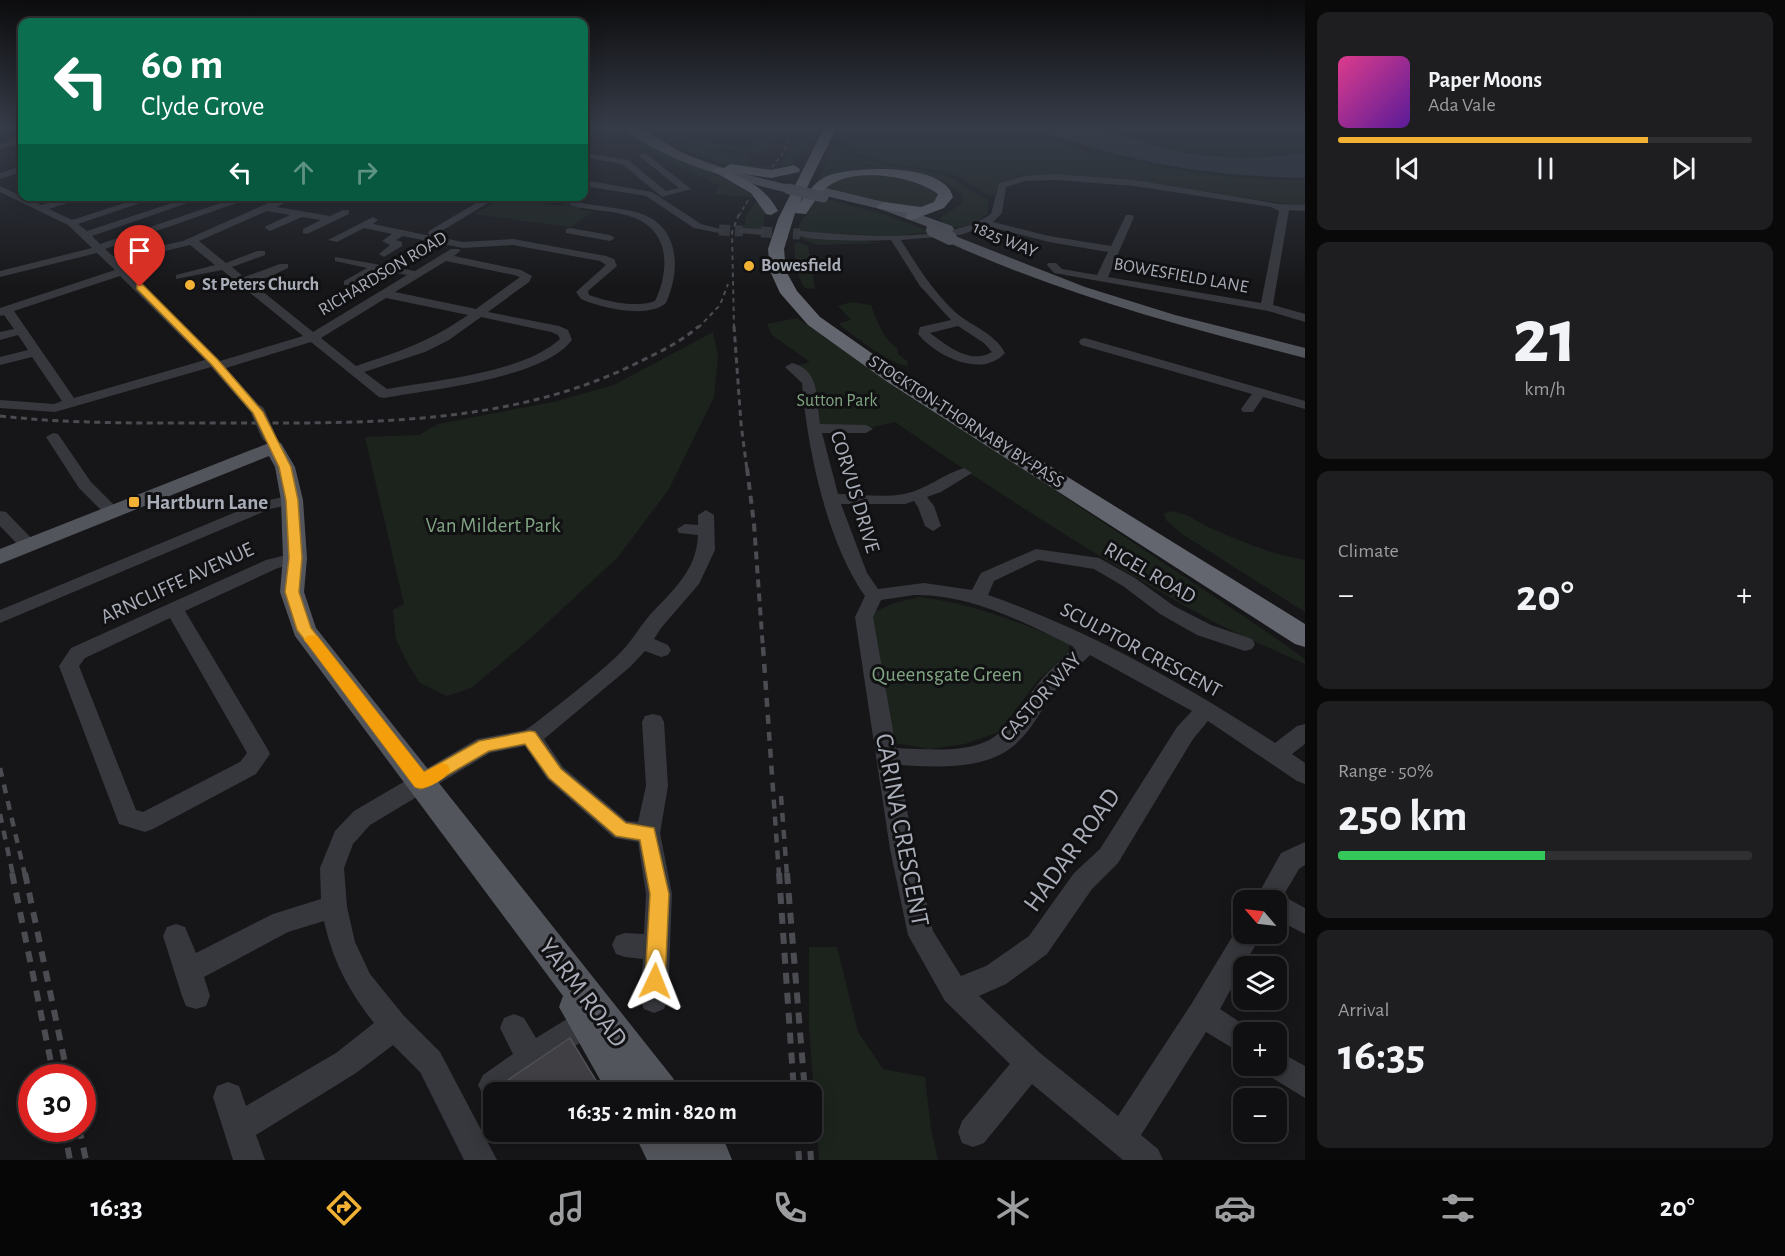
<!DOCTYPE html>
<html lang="en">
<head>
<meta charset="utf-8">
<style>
	:root { --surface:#101012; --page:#1e1e20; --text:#f1f3f6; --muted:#9c9d9f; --line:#303032; --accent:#f2b134 }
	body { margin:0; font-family:"Alegreya Sans",sans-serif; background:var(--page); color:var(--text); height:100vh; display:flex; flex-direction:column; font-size:22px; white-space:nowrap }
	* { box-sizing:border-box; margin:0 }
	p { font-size:20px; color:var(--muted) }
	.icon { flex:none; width:33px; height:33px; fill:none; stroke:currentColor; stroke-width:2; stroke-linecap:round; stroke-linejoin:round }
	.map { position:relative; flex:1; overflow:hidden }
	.sheet { display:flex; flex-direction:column; gap:12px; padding:12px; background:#09090a; width:480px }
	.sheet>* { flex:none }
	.guide { position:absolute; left:18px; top:18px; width:570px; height:183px; border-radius:12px; box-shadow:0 3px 15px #0003,0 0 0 2px var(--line); background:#0b6e4f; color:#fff; overflow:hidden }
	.needle { width:39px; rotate:298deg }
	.controls { position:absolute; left:1233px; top:890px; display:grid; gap:12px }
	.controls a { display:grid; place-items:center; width:54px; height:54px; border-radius:12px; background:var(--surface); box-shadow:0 3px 15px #0003,0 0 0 2px var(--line); font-size:30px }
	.speed { position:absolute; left:18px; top:1064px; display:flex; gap:12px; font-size:30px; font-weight:700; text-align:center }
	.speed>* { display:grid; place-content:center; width:78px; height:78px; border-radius:50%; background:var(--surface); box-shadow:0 3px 15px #0003,0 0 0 2px var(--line); line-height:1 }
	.speed .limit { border:9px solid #d22; background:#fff; color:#111 }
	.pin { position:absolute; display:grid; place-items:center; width:51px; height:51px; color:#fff; margin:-62px -26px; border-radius:50% 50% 50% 0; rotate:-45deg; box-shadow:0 0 6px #0007 }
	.pin .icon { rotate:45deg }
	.me { position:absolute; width:66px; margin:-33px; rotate:2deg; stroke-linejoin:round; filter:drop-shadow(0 0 4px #0008) }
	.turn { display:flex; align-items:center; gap:21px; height:126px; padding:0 24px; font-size:27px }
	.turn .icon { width:78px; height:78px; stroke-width:2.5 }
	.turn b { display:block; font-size:42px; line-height:51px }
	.lanes { display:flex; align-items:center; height:57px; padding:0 24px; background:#0003; justify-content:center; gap:30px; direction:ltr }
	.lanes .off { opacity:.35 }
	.big { font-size:45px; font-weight:700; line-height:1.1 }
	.sheet .card { flex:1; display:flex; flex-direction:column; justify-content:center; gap:9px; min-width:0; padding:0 21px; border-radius:12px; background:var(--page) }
	.sheet .dial { align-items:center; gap:0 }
	.dial b { font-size:78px; line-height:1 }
	.song { display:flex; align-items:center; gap:18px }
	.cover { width:72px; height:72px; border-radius:9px; background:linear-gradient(135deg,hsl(330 70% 55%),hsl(270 70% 35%)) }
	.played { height:6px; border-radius:3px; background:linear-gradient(90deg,var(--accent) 75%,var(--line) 75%) }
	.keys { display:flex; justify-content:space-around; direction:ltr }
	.heat { display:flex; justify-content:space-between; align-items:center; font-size:33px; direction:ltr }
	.charge { height:9px; border-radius:4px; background:linear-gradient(90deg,#34c759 50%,var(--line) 0) }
	.trip { position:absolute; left:483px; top:1082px; width:339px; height:60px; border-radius:12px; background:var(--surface); box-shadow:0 3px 15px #0003,0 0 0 2px var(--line); font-weight:700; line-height:60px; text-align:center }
	.dock { display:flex; height:96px; justify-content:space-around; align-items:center; background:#060607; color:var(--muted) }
	.dock .icon { width:42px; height:42px }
	.dock .current { color:var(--accent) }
	.dock b { font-size:27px; color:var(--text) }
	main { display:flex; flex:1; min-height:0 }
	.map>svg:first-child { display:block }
</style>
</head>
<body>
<main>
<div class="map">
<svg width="1305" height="1160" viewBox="0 0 1305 1160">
	<rect width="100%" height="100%" fill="#161618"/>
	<path fill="#1c231d" d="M584,126H614L627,131L650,145L727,176L760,198L714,194L720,186L659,157L625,134L584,129Z
		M640,126H647L683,145L748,156V164L781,169C733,175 680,151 640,126Z
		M777,126H786L764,153C736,149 678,153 658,128L707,142L750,149Z
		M808,126H824L796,161L782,168L785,165L781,163Z
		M848,126H850L846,145L848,152C877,169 912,165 944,175C961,181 972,193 989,201L987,214C976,225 948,236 940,218L961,204L962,195C951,185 939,179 924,175C902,168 857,170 843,150Z
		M856,126C910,126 971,121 1024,130C1045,134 1064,146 1084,151C1157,168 1230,180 1305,180V206L1135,183L1032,176L1000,183L994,195L989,196C976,188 964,178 948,173C916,164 880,168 851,150L849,144Z
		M1090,126H1305V154L1245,158L1179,152Z
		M834,146C853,171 882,166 910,174C922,178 933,184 945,189L870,171L815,186Z
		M850,175L901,176L939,191L934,204L914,209L823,189L827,184Z
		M505,197L561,206L566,203L581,208L579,210L593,211L571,227L474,214Z
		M818,197L886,215L931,232L892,236L798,232L799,225Z
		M758,199L765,211L763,228L761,230L744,229L746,216Z
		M810,236L885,243L817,245L798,237Z
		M798,242L808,246L815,289L805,288C796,274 794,260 795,243Z
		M851,302L871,305C877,322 883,338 898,349V354L908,362L907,366C888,363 857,338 841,326L840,323L851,320L838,306Z
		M797,318L1261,628L1305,659V664C1271,648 1235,634 1203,616C1097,557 994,491 895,422L866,429L814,428L809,383L792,367L810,362L772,335L767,324Z
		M713,332L718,356L714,397L669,489L618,557L532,637L471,688L447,696L420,683L408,664L396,639L393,610L404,604L365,437L419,435L438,424L553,402L614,385Z
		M1170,511C1188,513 1200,524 1217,531C1245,543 1274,555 1305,560V612L1182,534L1166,520L1164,514Z
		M920,597C975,604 1018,622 1069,643V652L1038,680L999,732L965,744L930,749L884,741L864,617L894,603Z
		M809,947H837L858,1032L883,1069L925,1077L931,1130L938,1160H819L809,1027Z"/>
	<path fill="#2c353c" d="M1018,126H1090L1179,152L1212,156L1245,158L1305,154V178C1246,177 1185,171 1128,157C1090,148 1055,135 1018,126Z"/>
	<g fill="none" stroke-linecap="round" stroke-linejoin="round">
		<path stroke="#333438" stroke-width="11" stroke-dasharray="11 5" stroke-linecap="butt" d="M719,230L743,231
			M761,232L800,234"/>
		<path fill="#37383d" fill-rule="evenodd" d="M3,126H16L0,132V127Z
			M19,138H22V142L0,149V144Z
			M584,153L628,160L666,191L679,188L638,155L645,153L691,189L662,197L622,164L584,157Z
			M19,167H22V172L0,179V173Z
			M1056,174L1134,180L1279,204L1305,205V211L1289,210L1273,305L1305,314V322L1268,311L1054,273L1047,265L1048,263H1056L1062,269L1097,275L1108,252L1049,242L987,226L960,235L901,240C917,266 933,291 955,312C971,326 995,333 1005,353C982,379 936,356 918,334L920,327L951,320L920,286L891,240C873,241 806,242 795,234L800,231C852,235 948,245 991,214L999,183L1025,176ZM1056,180L1134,186L1271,207L1279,211L1261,303L1108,277L1134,217L1132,215H1126L1111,246L1049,236L993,222L1002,213L1006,187L1025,181ZM958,326L984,343L992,352C971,365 947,346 930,333Z
			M584,180L652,192L701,224L724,230L719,233L694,228L646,196L584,186Z
			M0,186L41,205L73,196H90L49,209L72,220L146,196H161L78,224L87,231L193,196H208L92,236L100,244L241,196L254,197L105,249L113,256L183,241L284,196H297L277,207L330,216L343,210H349V214L307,234L303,233V229L321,220L302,217L270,231L265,228L266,226L290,215L267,211L199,241L226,263L257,251H265V255L232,267L244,277L280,264H288V268L269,277L251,282L313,332L407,275L379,270L352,285H344V281L367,268L335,261V257L415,271L451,249H459L460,251L454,256L521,270L532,276L529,282L488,312L559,326L568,330L572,340C542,379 432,389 384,398L379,397L311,342L226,368L265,412L258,416L253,415L211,367L55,412L0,408V400L54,404L62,401L32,357L0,365V357L28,350L18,335L0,340V332L14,329L4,315L0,316V308L115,270L97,253L0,277V271L92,248L68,225L0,192ZM190,245L215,265L176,275V279L222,270L303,336L220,361L118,262ZM446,261L514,275L520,277L476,309L395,292ZM120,276L205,360L74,398L14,311ZM386,298L468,315C429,342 401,351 356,366L321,338ZM481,317L551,332L558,335L560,339C523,373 436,380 387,389L364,372L425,352L449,340Z
			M488,196H500L433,236L463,242L513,239L606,256L614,259L617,266L588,291L589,295C609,302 635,308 655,301C669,271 671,233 635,218C616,210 592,211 572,206L567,201L571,196H580L578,202C598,207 619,207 639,213C680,226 681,269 666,303C648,319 601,308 581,299L576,292L606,265L600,261L513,245L463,248L403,236L396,240L402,242V246L384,257L379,254L390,245L382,241L392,234L364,228L337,242L328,240L373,217L378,220L373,224L431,236L428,233L429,231Z
			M570,228L610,235L615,238L610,241L566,233V229Z
			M743,228L761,229L766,232L761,235L739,233V229Z
			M1085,338L1305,401V409L1263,397L1253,412H1243L1241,409L1252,394L1081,345L1079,342L1081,339Z
			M792,363C821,370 816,401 820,424L866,425L873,429L866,433H822L838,494C859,494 883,498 904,494C926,490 943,474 964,468L972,473L941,492L927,497L934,506L941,526L933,531L925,526L918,507L914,501L905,504H841L867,573L878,589L924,583L972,590L981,573L1036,549L1099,558L1135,578L1174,606L1211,625L1252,639L1255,644L1252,649L1245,651L1197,635L1160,614L1123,586L1094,569L1038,560L994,581L988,595C1089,630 1186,685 1275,743L1297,726L1305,724V744L1292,754L1305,763V784L1297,781L1208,721L1193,739L1118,863L1092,889L1047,954L1006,984L979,996L1040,1053L1118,1116L1192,1003L1240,924L1244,923V933H1262L1220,1009L1255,1032H1244V1055L1206,1032L1141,1135L1158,1149L1163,1160H1123L1032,1084L984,1143L973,1147L962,1143L958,1132L962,1121L1010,1064L945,1001L908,935L890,849L855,617L865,596C827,543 807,448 802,383L785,367ZM914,595C971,594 1023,622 1074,647C1063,658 1051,668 1041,680C1023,701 1011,730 985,742C959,753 924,749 896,748L873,617L881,600ZM1090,655L1192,711L1177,727L1100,849L1074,873L1029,936L986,966L961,976L933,931L914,849L899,765C934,767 978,770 1008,750C1029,736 1040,711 1054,692C1065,678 1078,667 1090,655Z
			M53,433L58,434L91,482L117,508L119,511L117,514H105L79,488L46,437Z
			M292,495L300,500L298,503L270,509L0,623V610L260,502Z
			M706,510L714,515L715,550L699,584L661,628L654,639L668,645L671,650L668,655L661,657L645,651L630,667L544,739L563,767L627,821L638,822L646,786L642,722L645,716L653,714L661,716L664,722L668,786L660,833L672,894L668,999L664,1009L654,1013L644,1009L640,999L643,959L625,957L616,954L612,945L616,936L625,933L644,934L646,894L638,842L614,838L547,779L525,746L490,753L370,825L353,844L344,868L347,907L355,942L370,974L404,1016L440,1052L497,1160H464L420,1072L393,1045L356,1073L256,1135L265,1160H233L213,1097L217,1086L228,1082L239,1086L246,1106L336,1053L374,1023C349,991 333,962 324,921L288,932L204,977L210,996L206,1006L196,1009L186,1006L182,996L163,936L167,927L176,924L185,927L196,953L273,914L321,899L320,868L335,831L354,811L477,739L525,730L534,724C562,702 591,680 617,656C630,644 638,629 649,616C671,592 697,571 698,535L679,533L677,529L685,524L698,525V515Z
			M0,511L6,512L34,541L37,545L34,549H22L0,526Z
			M295,553L301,554L304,558L301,562L278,568L185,611L267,748L270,754L256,774L153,829L145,832L119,824L59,666L71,648L266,560ZM170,618L247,753L240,762L143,812L136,810L79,666L85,658Z
			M1305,842V865L1299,869L1283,896L1305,908V934L1276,919V900H1255L1281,853Z
			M593,1003L603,1007L607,1017L603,1027L508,1092H494L493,1100L483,1095L478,1085L483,1075L513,1054L500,1028L504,1018L514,1014L524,1018L536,1038Z
			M1276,1050L1305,1066V1098L1266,1074L1262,1065H1276Z"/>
		<path fill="#53555c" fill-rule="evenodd" d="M622,126C645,126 668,147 690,156C723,169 758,178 793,186L795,189L789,193C739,181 661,162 622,126Z
			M826,188L888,203L952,226L954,229L952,232H942L880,209L822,195L820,192Z
			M950,234L1085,287L1175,315L1305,348V358C1182,327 1061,294 945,241L943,238L945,235Z
			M274,441L281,443L295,467L303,500L307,558L304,592L316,628L673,1078L679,1092H607L559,1007L563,996L295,636L280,592L283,558L281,500L275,467L269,456L0,564V549Z
			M633,1131H715L726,1145L732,1160H647Z"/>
		<path fill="#63666e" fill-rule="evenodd" d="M825,126H837L800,202C808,193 815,181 827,176C852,166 945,162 953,197L944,208L912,220L907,219L905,216L907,213L879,209L877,206L884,202L921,207L934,202L938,194C915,176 856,167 830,185C820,192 813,204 806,214L795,213L784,249L786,271L797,291L820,317L900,373L1305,624V647L1295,644L886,381L808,325L780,293L770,271L768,249L778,219Z
			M730,164L771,170L794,165L800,169L799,172L771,178L731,172C752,183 767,190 778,211L771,215L766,214L751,193L713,171L715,168H724Z"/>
		<path stroke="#4a4c52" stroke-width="1.5" stroke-dasharray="4 3" stroke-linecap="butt" d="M772,167L784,152L792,126
			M739,216L749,198"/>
		<path stroke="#4a4c52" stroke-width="2" stroke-dasharray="4.5 4" stroke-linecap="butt" d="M698,328L720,305L728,284
			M734,328L732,232L739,214"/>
		<path stroke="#4a4c52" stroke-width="3" stroke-dasharray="6 4.5" stroke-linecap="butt" d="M734,326L741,424L747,470
			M0,416C71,424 142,423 213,423C357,423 509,428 641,361C662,351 682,341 699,326"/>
		<path stroke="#4a4c52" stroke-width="4" stroke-dasharray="8 6" stroke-linecap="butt" d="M747,468L754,524L763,649"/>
		<path stroke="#4a4c52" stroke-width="4.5" stroke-dasharray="9 8" stroke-linecap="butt" d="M763,647L779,875
			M0,768L25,875
			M781,796L787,875
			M0,814L13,875"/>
		<path stroke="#4a4c52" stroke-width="6" stroke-dasharray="11 9" stroke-linecap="butt" d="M12,873L54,1077
			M25,873L68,1077
			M779,873L794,1092
			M787,873L805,1092
			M64,1128L70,1160
			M79,1128L86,1160
			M797,1131L799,1160
			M809,1131L811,1160"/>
		<path stroke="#37383d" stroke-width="14" d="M258,412L268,435"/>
		<path stroke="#53555c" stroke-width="11" d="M789,189L823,197"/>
		<path stroke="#53555c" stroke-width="14" d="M933,230L950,238"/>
	</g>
	<path fill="#212124" d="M597,1082L598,1092H583Z"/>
	<path fill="#3f3f44" stroke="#4f5156" stroke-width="1.5" d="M570,1038L597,1082L583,1092H510L505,1082Z"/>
	<linearGradient id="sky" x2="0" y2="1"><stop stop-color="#0c0c0d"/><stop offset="0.44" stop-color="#363c48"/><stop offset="1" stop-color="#363c48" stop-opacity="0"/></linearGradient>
	<rect width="1305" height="289" fill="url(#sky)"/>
	<path fill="#f2b134" stroke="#9d7322" stroke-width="1.5" d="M137,285H143L218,360L263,412L291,467L298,500L302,558L299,592L311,628L424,772L479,741L530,731L535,732L561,769L626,823L654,828L669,894L665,981L662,988L655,991L648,988L645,981L650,894L640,840L616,836L549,778L525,744L489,751L427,787L421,789L415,787L297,630L285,592L289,558L286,500L279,467L253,413L211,364L137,289Z"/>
	<path fill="#f59e0b" d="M312,635L317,636L424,772L442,763L448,765L450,770C445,780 426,791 415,787L307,643L304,640L307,636Z"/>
	<g fill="#f2b134" stroke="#111113" stroke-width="2">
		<circle cx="749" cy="266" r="6"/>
		<circle cx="190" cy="285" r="6"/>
		<rect x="128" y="496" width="12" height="12" rx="3"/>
	</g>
	<g text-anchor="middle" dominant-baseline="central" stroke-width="6" stroke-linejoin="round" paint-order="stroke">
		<g font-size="18" fill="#a8adb8" stroke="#111113">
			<text transform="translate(1005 240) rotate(23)">1825 WAY</text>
			<text transform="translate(383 274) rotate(-31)">RICHARDSON ROAD</text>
			<text transform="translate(1181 276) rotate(10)">BOWESFIELD LANE</text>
			<text transform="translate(966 422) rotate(33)">STOCKTON-THORNABY BY-PASS</text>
		</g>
		<g font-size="18" font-weight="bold" fill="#a8adb8" stroke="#111113" text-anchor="start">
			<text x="761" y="266">Bowesfield</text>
			<text x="202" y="285">St Peters Church</text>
		</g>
		<g font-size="18" fill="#7fa381" stroke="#111113">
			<text x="837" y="401">Sutton Park</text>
		</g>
		<g font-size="21" fill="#a8adb8" stroke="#111113">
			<text transform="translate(855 492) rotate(73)">CORVUS DRIVE</text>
			<text transform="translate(1150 573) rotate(30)">RIGEL ROAD</text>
			<text transform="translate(177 583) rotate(-25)">ARNCLIFFE AVENUE</text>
			<text transform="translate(1141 650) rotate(28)">SCULPTOR CRESCENT</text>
			<text transform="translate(1041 697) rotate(-48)">CASTOR WAY</text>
		</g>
		<g font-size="21" font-weight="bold" fill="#a8adb8" stroke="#111113" text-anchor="start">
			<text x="146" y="502">Hartburn Lane</text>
		</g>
		<g font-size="21" fill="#7fa381" stroke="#111113">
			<text x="493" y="525">Van Mildert Park</text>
			<text x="947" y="674">Queensgate Green</text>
		</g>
		<g font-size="26" fill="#a8adb8" stroke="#111113">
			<text transform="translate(902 830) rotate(79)">CARINA CRESCENT</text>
			<text transform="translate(1072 850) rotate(-54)">HADAR ROAD</text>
			<text transform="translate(583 993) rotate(53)">YARM ROAD</text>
		</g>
	</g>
</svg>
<div class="controls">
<a><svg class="needle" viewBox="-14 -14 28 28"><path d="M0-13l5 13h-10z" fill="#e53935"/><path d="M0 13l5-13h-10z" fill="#9c9d9f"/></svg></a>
<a><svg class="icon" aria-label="layers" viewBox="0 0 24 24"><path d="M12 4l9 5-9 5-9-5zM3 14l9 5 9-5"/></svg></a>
<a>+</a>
<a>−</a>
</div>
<div class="speed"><div class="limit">30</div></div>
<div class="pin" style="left:140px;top:287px;background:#d93025"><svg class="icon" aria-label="arrive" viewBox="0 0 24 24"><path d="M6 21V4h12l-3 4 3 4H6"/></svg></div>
<svg class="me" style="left:655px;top:981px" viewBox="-20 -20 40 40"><path d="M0-17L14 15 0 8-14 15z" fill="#f2b134" stroke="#fff" stroke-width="4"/></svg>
<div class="trip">16:35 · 2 min · 820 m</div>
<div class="guide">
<div class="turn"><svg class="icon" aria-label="left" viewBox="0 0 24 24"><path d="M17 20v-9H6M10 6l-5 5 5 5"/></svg><div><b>60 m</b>Clyde Grove</div></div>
<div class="lanes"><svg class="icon" aria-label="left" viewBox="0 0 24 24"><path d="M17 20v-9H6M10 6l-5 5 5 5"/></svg><svg class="icon off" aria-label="ahead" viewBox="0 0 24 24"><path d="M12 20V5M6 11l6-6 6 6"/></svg><svg class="icon off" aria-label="right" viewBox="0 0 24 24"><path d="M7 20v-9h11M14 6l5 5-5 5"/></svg></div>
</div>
</div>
<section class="sheet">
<div class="card">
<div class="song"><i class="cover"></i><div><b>Paper Moons</b><p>Ada Vale</p></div></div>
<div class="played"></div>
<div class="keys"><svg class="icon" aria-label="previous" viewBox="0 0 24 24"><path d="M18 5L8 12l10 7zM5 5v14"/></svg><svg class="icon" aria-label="pause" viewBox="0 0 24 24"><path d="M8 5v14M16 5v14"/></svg><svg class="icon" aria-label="next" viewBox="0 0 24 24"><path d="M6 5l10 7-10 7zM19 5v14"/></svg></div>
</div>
<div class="card dial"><b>21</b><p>km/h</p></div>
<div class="card"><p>Climate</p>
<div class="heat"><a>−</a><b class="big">20°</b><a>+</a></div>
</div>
<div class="card"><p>Range · 50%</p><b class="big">250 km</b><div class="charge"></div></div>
<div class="card"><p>Arrival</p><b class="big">16:35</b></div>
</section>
</main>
<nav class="dock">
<b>16:33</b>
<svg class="icon current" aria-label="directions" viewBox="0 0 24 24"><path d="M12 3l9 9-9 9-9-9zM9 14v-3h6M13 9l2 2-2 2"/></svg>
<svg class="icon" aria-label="music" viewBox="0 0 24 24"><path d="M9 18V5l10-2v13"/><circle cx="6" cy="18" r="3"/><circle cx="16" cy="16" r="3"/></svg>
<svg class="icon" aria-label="phone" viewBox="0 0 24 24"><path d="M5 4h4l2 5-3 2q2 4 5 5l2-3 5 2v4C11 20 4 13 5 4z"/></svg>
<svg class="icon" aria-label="climate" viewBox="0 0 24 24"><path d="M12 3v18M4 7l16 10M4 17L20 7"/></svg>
<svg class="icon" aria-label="car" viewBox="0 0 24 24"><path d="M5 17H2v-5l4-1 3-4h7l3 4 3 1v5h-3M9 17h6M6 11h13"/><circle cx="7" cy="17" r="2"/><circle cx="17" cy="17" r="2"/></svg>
<svg class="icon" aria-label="filters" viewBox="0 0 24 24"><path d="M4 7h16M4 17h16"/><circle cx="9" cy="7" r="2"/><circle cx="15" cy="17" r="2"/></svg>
<b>20°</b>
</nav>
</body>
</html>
